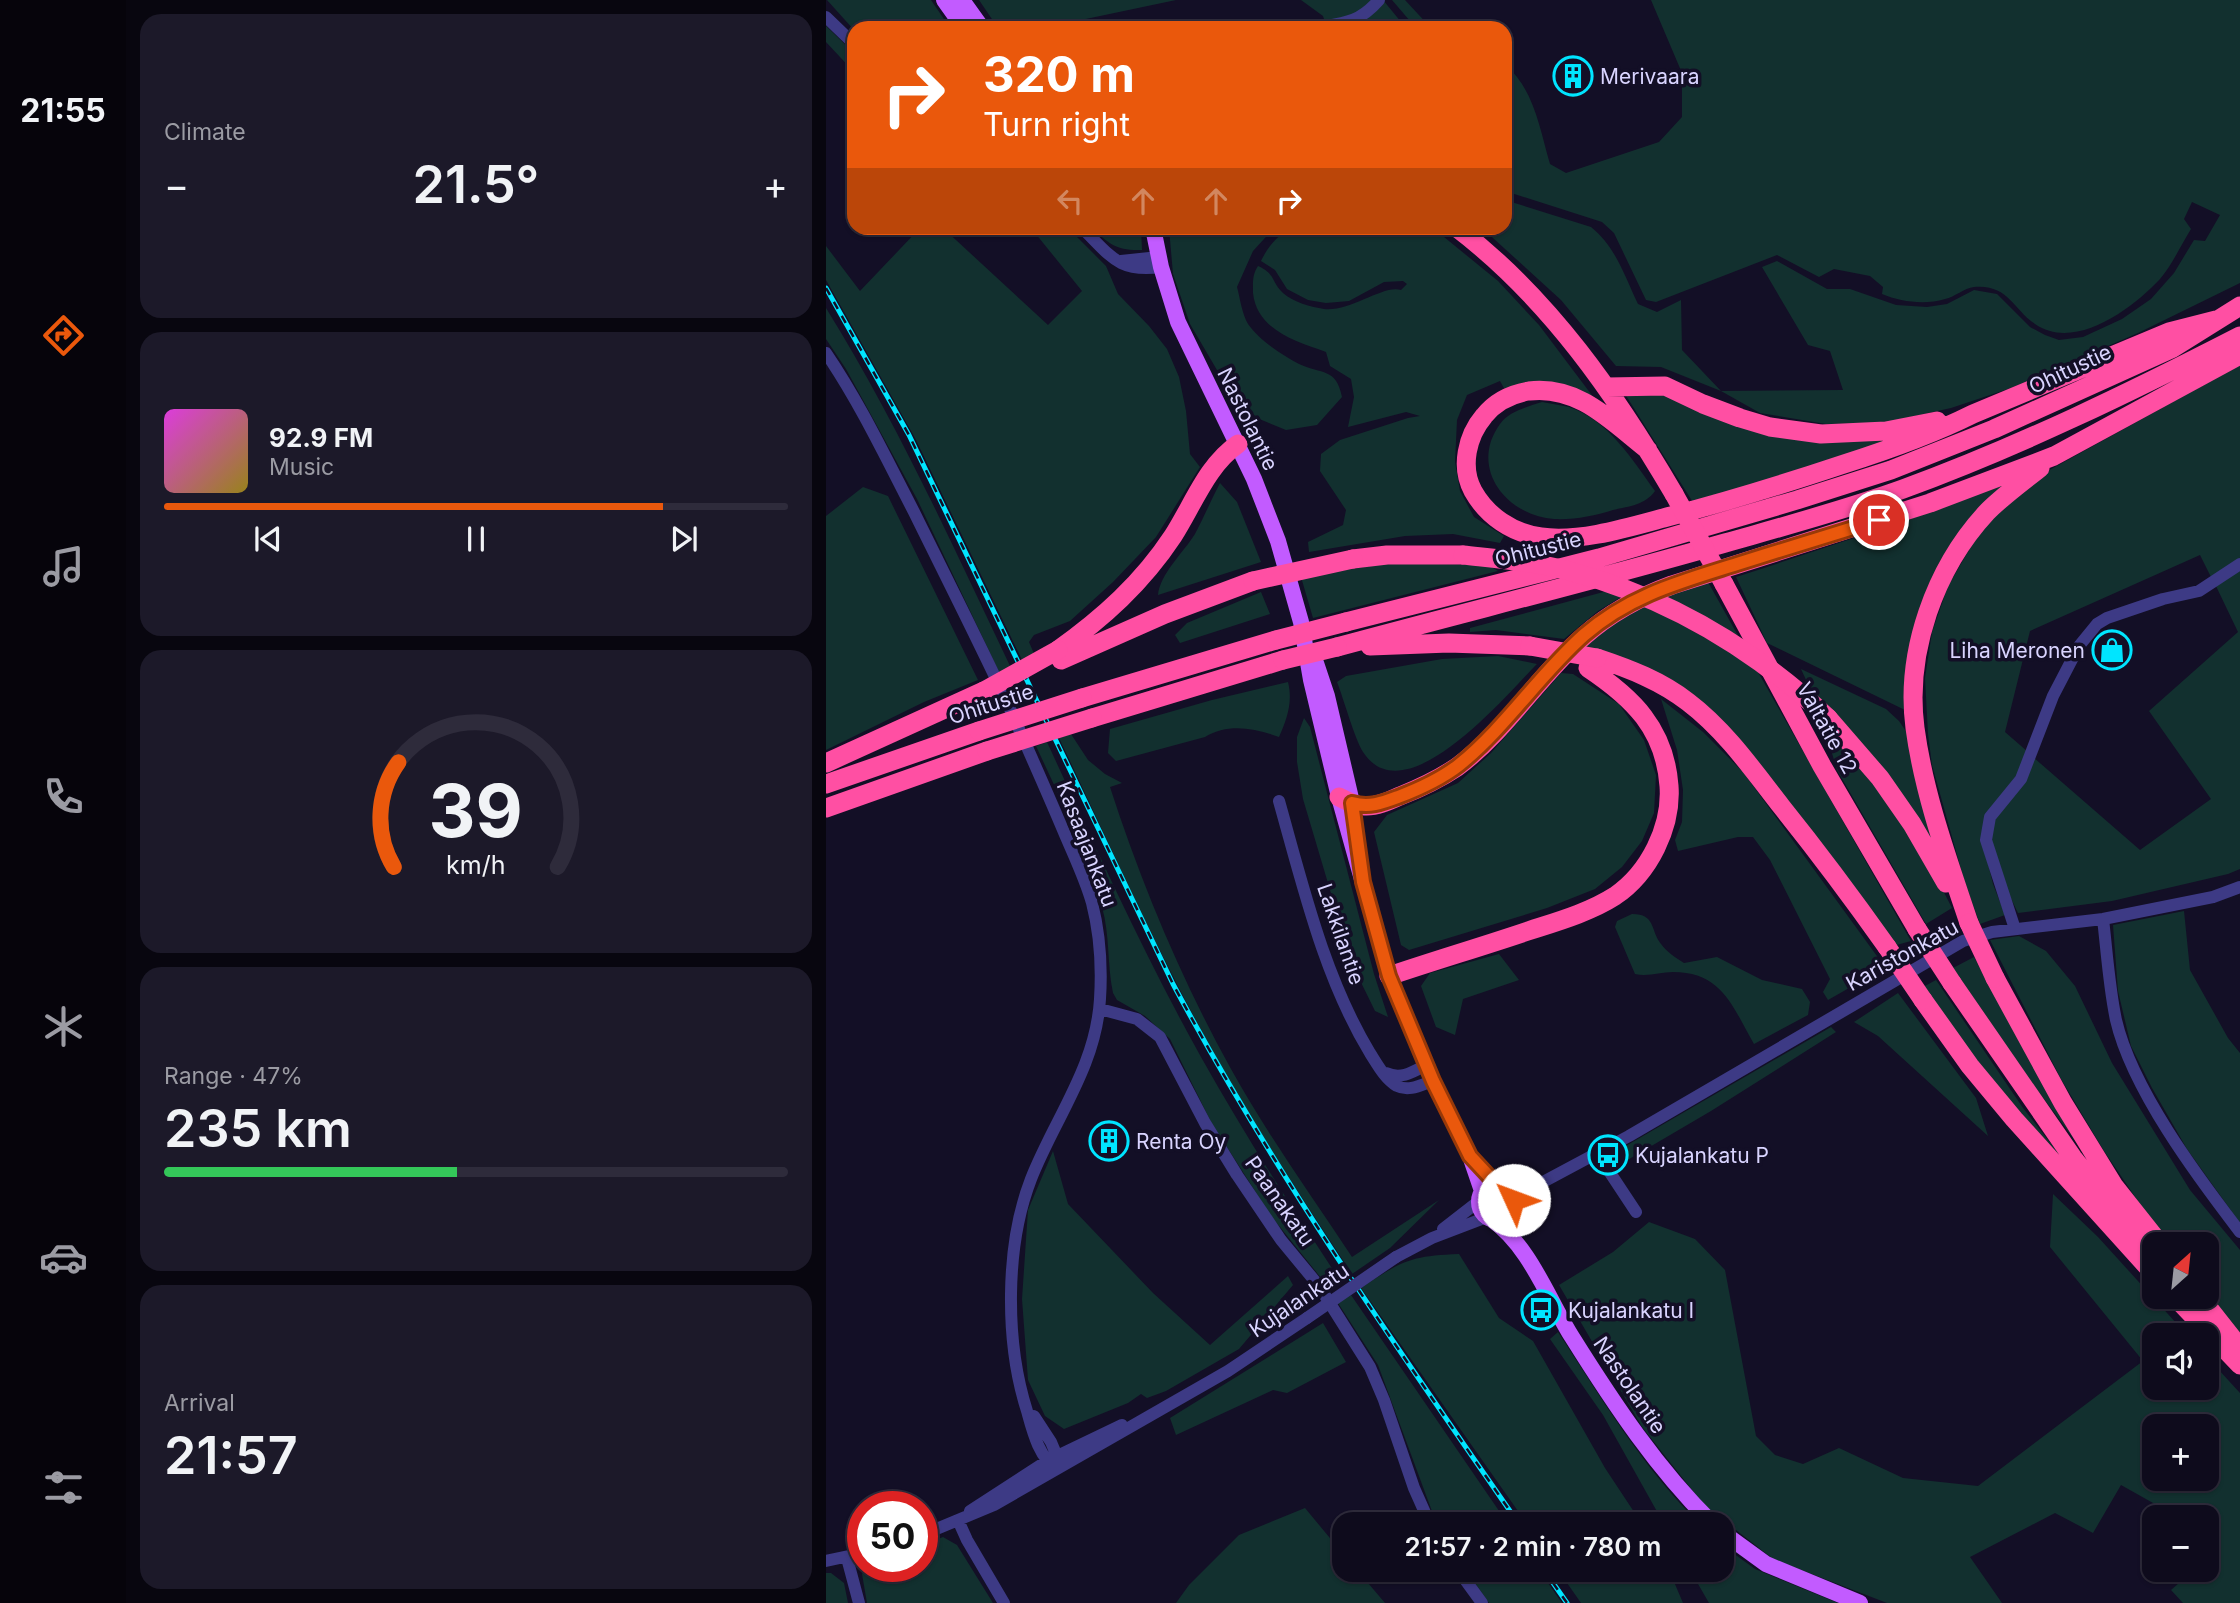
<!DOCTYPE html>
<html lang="en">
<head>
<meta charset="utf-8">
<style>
	:root { --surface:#0e0b1c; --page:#1c1929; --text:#f1f3f6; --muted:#9b9ba3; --line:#2e2b3b; --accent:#ea580c }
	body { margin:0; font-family:Inter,sans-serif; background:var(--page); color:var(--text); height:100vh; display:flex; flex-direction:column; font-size:26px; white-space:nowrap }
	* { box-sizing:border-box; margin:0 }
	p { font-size:23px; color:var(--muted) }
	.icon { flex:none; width:38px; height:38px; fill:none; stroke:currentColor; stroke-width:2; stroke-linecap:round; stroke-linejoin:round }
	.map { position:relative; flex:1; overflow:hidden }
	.drawer { display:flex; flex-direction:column; gap:14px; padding:14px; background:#08060f; width:700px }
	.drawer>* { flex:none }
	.hud { position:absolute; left:21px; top:21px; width:665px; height:214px; border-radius:21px; box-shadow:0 2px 5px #0004,0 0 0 2px var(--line); background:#ea580c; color:#fff; overflow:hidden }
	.needle { width:46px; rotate:27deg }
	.fabs { position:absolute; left:1316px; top:1232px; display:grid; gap:14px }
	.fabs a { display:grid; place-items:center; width:77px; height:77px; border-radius:14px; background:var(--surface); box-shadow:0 2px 5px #0004,0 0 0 2px var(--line); font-size:35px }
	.speed { position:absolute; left:21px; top:1491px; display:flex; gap:14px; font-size:35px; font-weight:700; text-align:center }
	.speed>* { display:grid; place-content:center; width:91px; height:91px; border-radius:50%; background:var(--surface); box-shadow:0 2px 5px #0004,0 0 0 2px var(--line); line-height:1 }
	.speed .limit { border:10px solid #d22; background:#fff; color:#111 }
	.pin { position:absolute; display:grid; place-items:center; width:60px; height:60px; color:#fff; margin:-30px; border:4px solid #fff; border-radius:50%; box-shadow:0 2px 7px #0007 }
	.me { position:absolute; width:77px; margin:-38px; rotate:313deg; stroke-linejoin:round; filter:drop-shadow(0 0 5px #0008) }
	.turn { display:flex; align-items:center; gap:24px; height:147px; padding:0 21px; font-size:32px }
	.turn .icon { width:91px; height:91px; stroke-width:2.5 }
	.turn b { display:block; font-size:49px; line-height:60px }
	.lanes { display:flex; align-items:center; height:66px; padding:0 21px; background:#0003; justify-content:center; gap:35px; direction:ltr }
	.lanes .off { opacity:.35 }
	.big { font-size:52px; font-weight:600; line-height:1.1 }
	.drawer .tile { flex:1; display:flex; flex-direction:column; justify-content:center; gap:10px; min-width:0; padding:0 24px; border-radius:21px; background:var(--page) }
	.drawer .dial { align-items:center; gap:0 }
	.dial svg { height:182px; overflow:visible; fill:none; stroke:var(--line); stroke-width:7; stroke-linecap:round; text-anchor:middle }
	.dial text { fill:var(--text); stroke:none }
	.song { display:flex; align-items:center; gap:21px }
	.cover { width:84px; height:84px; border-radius:10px; background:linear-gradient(135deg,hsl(300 70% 55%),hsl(50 70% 35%)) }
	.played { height:7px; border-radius:4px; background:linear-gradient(90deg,var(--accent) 80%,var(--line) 80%) }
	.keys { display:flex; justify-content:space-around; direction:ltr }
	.heat { display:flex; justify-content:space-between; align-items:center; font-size:38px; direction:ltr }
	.charge { height:10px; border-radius:5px; background:linear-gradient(90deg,#34c759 47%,var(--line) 0) }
	.trip { position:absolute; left:506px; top:1512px; width:402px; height:70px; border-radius:21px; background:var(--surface); box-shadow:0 2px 5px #0004,0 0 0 2px var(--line); font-weight:600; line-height:70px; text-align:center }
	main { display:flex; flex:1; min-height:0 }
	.tabs { display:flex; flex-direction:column; width:126px; justify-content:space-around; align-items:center; background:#06040b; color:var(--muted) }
	.tabs .icon { width:49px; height:49px }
	.tabs .selected { color:var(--accent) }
	.tabs b { font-size:32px; color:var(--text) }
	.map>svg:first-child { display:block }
</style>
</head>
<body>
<main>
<nav class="tabs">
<b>21:55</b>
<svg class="icon selected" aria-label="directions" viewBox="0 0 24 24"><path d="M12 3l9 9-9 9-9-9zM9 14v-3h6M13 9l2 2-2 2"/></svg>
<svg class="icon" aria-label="music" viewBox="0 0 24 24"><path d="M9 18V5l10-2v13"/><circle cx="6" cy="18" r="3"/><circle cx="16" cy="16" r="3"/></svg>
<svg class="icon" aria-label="phone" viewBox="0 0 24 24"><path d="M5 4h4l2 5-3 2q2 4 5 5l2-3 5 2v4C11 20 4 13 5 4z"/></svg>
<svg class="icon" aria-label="climate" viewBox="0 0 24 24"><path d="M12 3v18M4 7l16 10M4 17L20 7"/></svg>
<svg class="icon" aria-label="car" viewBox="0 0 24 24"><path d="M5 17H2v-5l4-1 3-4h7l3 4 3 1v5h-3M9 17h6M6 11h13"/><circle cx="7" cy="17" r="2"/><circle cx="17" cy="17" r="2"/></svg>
<svg class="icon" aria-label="filters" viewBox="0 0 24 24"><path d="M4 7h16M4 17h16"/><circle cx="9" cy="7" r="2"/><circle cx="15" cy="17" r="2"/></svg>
</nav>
<section class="drawer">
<div class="tile"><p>Climate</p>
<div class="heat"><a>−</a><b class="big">21.5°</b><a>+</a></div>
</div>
<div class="tile">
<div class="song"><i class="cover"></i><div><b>92.9 FM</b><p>Music</p></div></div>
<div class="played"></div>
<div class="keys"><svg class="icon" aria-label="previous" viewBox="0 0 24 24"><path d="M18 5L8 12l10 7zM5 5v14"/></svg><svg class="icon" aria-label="pause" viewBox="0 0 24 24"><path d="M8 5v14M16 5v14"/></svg><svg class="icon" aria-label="next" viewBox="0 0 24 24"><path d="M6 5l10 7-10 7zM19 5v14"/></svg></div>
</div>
<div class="tile dial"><svg viewBox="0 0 100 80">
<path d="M14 69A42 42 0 1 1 86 69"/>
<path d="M14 69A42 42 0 0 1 16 23" stroke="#ea580c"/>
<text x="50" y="56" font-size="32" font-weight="700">39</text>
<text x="50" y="72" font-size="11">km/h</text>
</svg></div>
<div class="tile"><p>Range · 47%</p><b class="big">235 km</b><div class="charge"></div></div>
<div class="tile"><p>Arrival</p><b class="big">21:57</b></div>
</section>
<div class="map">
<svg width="1414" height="1603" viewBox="0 0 1414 1603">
	<rect width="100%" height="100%" fill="#130f26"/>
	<path fill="#12302f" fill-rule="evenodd" d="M1,0H105L124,28H28V30Z
		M153,0H350L217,28H172Z
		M475,0H557L580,28H501L497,16Z
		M566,0H579L605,28H590Z
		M825,0H1414V283L1312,333L1185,388L1125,408L1057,423L1000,424L934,413L895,391L835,367L790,366L735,300L656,228H679V200L765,227C790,247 799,277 812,304L831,312L855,300L856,350L895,391L1017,390L1004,351L982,345L936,267L951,261L1001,289H1024L1070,305L1101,307L1121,304L1148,290L1171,294L1204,327L1219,335L1233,340L1257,337L1296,319L1325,299L1348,273L1368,240L1379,241L1394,215L1366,202L1358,219L1365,229C1355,245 1346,265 1334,279C1307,308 1249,352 1209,324C1187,309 1182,284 1148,287C1138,288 1129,297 1119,299C1099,305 1075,302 1056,294L1057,287L1044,276L1008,269L993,277L951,255L830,302L820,300L788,233L776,222L679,191V65C708,88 714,130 724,164L740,173L833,142L856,117V73Z
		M0,26L28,53V72L0,42Z
		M94,228H117L222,325L256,291L205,228H242L280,266L292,294L323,326L341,349L353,377L360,411L364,454L374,467L330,537L287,582L244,621L208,635L203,642L209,656L197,662L89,438L0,280V246L34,291Z
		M266,228H315L316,250C291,251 283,244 266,228Z
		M343,228H448L427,251L411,287C414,298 416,314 422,324C433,340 456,355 473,364C496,375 510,367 516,397L491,425L460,430L431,418L398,382L364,324L347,274Z
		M468,228H607L672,281L713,325L771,402L679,390L674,381L641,395L631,420L629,462L634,491L648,517L678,536L674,543L627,534L579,536L483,552L482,542L517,525L520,510L494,471L495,454L514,440L582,418L594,416L580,412L522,427L528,397L525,379L504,366L500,352C469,341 431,330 427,293C427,283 426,275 432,266C450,274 445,282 457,293C467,302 485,307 498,309C524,312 558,284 575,290L581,284L577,281L558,282L523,301L500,303L482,300L461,289L449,270L435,261C442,246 454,232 468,228Z
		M0,308C71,422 127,546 185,668L174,674L91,499L20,369L0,339Z
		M1414,365V559L1385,577L1374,555L1204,631L1179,732L1202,752L1192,779L1156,839L1167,884L1179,915L1154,924L1138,880L1106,765L1102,734L1099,678L1106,632L1122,586L1150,538L1173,509L1218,473Z
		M838,391L926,426L1099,429L868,504L799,394Z
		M716,402C725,404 735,405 743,407C782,420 806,459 829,491C819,505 804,506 787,510C768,516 748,520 728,519C681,516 642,468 674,424C683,411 701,407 716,402Z
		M1199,471L1128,545L1081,711L941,643L910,577C1008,545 1105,514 1199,471Z
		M394,483L411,502L435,562L332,595C334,574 357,553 369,534C378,517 385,500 394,483Z
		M37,487L62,496L152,680L98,702L0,750V516Z
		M564,563L662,565L672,571L487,618L475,577Z
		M1414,569V869L1402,874L1286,901L1192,913C1183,894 1166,861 1164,840C1162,817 1195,777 1207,757L1314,850L1385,799L1323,711L1412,632L1389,584Z
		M882,582L915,641L835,597Z
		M781,591L795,597L772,611L738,639L670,630L644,632V628Z
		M435,592L444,614L354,643L349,635L361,623Z
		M820,605L928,665L1085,941L1067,946L894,724L757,648L778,629Z
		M672,656L711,664C681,694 579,817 537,752C528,737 518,700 511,682L520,676L616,659Z
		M975,669L1060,709L1073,721L1084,737L1118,868L987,695Z
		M735,673L747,674L793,704L818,740L830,775L828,813L816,841L796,867L769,889L721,908L583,950L575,945L548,832L561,815L632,783L665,753Z
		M462,682C467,702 461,719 453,737C428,728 402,723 379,737L290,761L282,753L284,729L386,700Z
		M835,699L877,732L917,772L1056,963L1053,971L1002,1000L997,992L1004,979L944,860L927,837H912L852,851L849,840L856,822L857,790L851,750Z
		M478,718L484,727L548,974L562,1017L549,1011L526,964L477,799L471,762V737Z
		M997,723L1034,764L1091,840L1126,908L1100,924L1011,770Z
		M245,734L262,760L279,774L296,783L284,787C315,883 356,981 405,1069C441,1134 485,1195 526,1257L613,1200L564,1248L526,1274C487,1215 448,1156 412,1095C344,981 290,858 233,738Z
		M221,742C270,848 318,955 375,1057C418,1134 466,1208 515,1282L504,1289L445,1216L385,1122L344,1039L319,1016L291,1000L287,993C281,964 284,935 276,907C261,851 234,798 210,746Z
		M1358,911L1364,970L1402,1038L1414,1053V1223L1361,1149L1326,1088L1305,1046L1292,991L1287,925Z
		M806,914C830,914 824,930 835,944C841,952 850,958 858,963L891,957L936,980L976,989L984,1002L982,1015L928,1044C907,1008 897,972 847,972C834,972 822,977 809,974L789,927L791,921Z
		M1193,936L1220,951L1249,986L1286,1063L1364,1190L1414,1250V1334L1381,1293V1244H1341L1278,1151L1235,1079L1164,940Z
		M673,954L693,980L637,999L629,1035L610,1027L595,986L604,973Z
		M1148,957L1209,1070L1268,1166L1209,1087L1127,968Z
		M1110,980L1197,1108L1262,1191L1173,1094L1097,987Z
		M1072,993L1150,1098L1162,1136L1052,1036L1028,1022Z
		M1005,1027L1010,1032L885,1111L793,1165L786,1154Z
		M227,1151L242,1204L327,1293L384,1345L462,1276L467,1285L413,1349L340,1391L321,1398L315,1394L302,1403L238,1429L219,1416L202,1380L196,1299L202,1210Z
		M1227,1194L1272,1237L1361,1335H1328V1388H1381V1357L1414,1393V1603H1357L1345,1590L1368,1570H1381V1558L1383,1556L1381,1553V1517H1352L1295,1485L1267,1533L1229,1513L1144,1557L1176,1603H1061L947,1559L878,1505L816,1427L733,1285L787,1252L823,1222L869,1239L899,1270L930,1436L949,1455L977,1464L1013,1448L1077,1478L1152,1486L1317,1361L1224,1247ZM1328,1426H1381V1479H1328Z
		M633,1254L673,1318L707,1341L779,1468L816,1524H701L535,1288C576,1261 583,1256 633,1254Z
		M525,1295L682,1524H613L607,1514L552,1365L512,1303Z
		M497,1323L520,1362L461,1393L447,1390L350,1435L344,1418Z
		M732,1332C776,1399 817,1468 874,1524H838L777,1415L724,1339Z
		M479,1508L518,1555V1570H531L559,1603H350L363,1585L413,1535Z
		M117,1537L131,1545L167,1603H41L36,1574L41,1566H96V1545Z
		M896,1545L929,1569L1012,1603H883L864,1570H896Z
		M640,1570H713L736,1603H663Z
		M732,1570H843L857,1603H755Z
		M0,1573H5L18,1583L22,1603H0Z"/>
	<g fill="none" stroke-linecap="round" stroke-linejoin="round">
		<path stroke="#3d3a85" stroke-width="12" d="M0,17L28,44
			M487,28C517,23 532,24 553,0
			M256,228C284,255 292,273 335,267
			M295,261L333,257
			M0,353C34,403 60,458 88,512C119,575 151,638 181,702C200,745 219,787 237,830C247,854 259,878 266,903C274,934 276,967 274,999C270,1067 229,1118 205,1179C179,1246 179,1342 201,1411C206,1429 213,1459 231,1468
			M453,801C477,886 498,977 544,1053C551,1064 559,1079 571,1086C583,1092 595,1085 607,1081
			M1277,919C1281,953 1283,987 1290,1020C1306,1089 1371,1176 1414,1232
			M1189,929L1160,840L1164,817L1195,779L1227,696L1253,646L1271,624L1281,618L1337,599L1373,591L1414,564
			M274,1009L311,1019L334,1037L379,1123L411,1175L455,1240L493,1286L544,1367L558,1400L588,1488L604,1524
			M560,1073C575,1080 587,1072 600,1065
			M771,1153L810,1212
			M681,1187L716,1182
			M687,1210L717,1182L803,1136L1137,941L1166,932L1277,919L1387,897L1414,887
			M617,1229L653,1201
			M570,1257L606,1238L661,1217
			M208,1416L225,1442L233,1461
			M144,1511L221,1461L296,1425
			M132,1520L141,1540L178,1603
			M96,1535L168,1505L402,1371L481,1318
			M21,1558L33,1603
			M0,1561L37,1553
			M632,1570L656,1603"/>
		<path stroke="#c25bff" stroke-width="16" d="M118,0L138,28
			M136,0L156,28
			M327,228L335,267L352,322L428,479L452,541L475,622L485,680L513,797L563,976L607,1081L644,1156L656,1191
			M490,663L501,696L528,811
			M653 1202a18 18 0 1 1 36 0a18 18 0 1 1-36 0Z
			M665,1219C704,1246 722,1299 746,1337C788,1404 831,1469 887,1524
			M896,1532L940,1564L1034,1603"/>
		<path stroke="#ff4fa3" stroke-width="19" d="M631,228C723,298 790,395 848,494
			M781,387L839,386L877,404L914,418L944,427L995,434L1060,431L1111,421
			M822,450C786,422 753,385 703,391C685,394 669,402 658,416C641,436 634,467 647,491C661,516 686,533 715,537C754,543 807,526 845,516C903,501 961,483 1018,464C1062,450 1105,435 1147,414L1343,332L1390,320
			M527,559L561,555H637
			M898,584L996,766L1091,929
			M520,622L773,558L971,500L1065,470L1168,429L1347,348L1414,306
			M544,646L623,643L704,646
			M511,647C640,612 770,580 899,543C959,526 1019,510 1077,489C1192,447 1305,392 1414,336
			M232,650C277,618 316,583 347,536C367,505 381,465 412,444
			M771,658C804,669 835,681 862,702C899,730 927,770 955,806C992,852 1027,899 1061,947
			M235,660L339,614L427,581
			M256,698L450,640
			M266,718L457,660
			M1002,718L1054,778L1086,824L1120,883
			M0,763L158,691
			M0,784L153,731
			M513,797C520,800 529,806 538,806C550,807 563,801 574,796C594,788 613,779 631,767C679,732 713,675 758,636C785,612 813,597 846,585L1104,503L1228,456L1414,355
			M0,808L161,751
			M1143,923C1122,860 1098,795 1089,728C1079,652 1109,568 1161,512C1177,496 1196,482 1214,468
			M563,976C610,960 658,946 705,930C733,921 764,912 789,896C823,873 846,827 843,786C839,729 807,698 762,668
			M1169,978L1237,1103L1288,1186L1334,1244
			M1126,983L1247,1158L1318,1246
			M1097,1000L1144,1066L1188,1119L1328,1274
			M1349,1297L1414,1365
			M1374,1297L1414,1348"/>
		<g stroke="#00e5ff" stroke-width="5">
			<path id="rail" d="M0,288L83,435L347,984C448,1173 571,1348 693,1524
				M718,1570L741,1603"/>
		</g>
		<use href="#rail" stroke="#130f26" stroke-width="2.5" stroke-dasharray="8" stroke-linecap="butt"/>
		<path stroke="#3d3a85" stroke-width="12" d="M481,1318L570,1257"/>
		<path stroke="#ff4fa3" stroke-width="19" d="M848,494L898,584
			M637,555C672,559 708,562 743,571C841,597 928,649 1002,718
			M427,581L527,559
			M450,640L520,622
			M704,646L771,658
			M457,660L511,647
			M158,691L232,650
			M153,731L256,698
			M161,751L266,718
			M1143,923L1169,978
			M1091,929L1126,983
			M1061,947L1097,1000"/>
	</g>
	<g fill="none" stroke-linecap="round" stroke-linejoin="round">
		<g stroke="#983908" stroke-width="18">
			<path id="route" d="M688,1200L685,1191L678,1185L670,1184L644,1156L607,1081L563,976L537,882L526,803C543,808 556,803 572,797C593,789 615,779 633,765C680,727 713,675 758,635C804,595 854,582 911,564C958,549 1005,535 1053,520"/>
		</g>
		<use href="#route" stroke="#ea580c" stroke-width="12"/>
	</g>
	<defs>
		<g id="building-ring" transform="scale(2.0125)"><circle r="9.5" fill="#130f26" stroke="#00e5ff" stroke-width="1.5"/><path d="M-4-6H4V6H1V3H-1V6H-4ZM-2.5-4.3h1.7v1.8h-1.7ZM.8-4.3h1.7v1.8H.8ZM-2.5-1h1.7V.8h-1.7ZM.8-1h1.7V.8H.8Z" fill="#00e5ff"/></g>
		<g id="shop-ring" transform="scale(2.0125)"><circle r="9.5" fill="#130f26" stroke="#00e5ff" stroke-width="1.5"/><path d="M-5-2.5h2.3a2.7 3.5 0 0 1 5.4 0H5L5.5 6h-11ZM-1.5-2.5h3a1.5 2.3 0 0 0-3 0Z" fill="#00e5ff"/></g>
		<g id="bus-ring" transform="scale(2.0125)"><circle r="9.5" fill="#130f26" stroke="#00e5ff" stroke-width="1.5"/><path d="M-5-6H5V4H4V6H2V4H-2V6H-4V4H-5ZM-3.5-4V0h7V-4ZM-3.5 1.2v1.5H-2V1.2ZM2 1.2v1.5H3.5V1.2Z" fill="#00e5ff"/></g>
	</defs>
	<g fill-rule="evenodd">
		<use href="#building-ring" x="747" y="76"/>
		<use href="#shop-ring" x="1286" y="650"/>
		<use href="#building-ring" x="283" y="1141"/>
		<use href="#bus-ring" x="782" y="1155"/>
		<use href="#bus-ring" x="715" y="1310"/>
	</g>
	<g text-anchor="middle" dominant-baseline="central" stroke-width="7" stroke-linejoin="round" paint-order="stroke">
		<g font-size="21" fill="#d9d4ff" stroke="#130f26" text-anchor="start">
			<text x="774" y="76">Merivaara</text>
			<text x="1259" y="650" text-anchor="end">Liha Meronen</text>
			<text x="310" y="1141">Renta Oy</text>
			<text x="809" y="1155">Kujalankatu P</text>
			<text x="742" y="1310">Kujalankatu I</text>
		</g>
		<g font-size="21" fill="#d9d4ff" stroke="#130f26">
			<text transform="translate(1244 369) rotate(-25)">Ohitustie</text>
			<text transform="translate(422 419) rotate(64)">Nastolantie</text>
			<text transform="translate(712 549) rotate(-14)">Ohitustie</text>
			<text transform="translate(165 704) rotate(-18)">Ohitustie</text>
			<text transform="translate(1001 728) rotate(61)">Valtatie 12</text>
			<text transform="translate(261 844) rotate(69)">Kasaajankatu</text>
			<text transform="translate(515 934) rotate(71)">Lakkilantie</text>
			<text transform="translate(1076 955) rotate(-29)">Karistonkatu</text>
			<text transform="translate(454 1201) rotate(55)">Paanakatu</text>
			<text transform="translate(473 1300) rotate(-34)">Kujalankatu</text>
			<text transform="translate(804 1385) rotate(56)">Nastolantie</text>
		</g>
	</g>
</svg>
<div class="fabs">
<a><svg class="needle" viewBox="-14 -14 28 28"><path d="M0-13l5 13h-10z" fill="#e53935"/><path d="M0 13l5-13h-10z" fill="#9b9ba3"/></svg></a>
<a><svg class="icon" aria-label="sound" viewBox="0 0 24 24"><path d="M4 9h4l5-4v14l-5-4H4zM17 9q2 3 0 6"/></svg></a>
<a>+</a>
<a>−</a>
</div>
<div class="speed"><div class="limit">50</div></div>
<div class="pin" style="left:1053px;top:520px;background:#d93025"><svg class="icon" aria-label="arrive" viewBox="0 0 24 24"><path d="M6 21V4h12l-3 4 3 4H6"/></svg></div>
<svg class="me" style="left:688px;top:1200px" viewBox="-20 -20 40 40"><circle r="19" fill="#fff"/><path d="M0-13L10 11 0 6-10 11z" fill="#ea580c"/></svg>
<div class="trip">21:57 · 2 min · 780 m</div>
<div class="hud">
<div class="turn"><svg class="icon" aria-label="right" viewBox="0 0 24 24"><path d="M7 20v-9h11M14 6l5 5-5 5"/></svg><div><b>320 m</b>Turn right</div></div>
<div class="lanes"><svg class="icon off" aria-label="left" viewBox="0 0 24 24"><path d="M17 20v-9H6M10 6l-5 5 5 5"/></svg><svg class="icon off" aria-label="ahead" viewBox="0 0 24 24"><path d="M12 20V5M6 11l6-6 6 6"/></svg><svg class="icon off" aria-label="ahead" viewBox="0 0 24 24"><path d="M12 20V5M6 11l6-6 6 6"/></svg><svg class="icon" aria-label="right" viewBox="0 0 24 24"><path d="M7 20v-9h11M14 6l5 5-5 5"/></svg></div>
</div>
</div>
</main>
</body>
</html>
